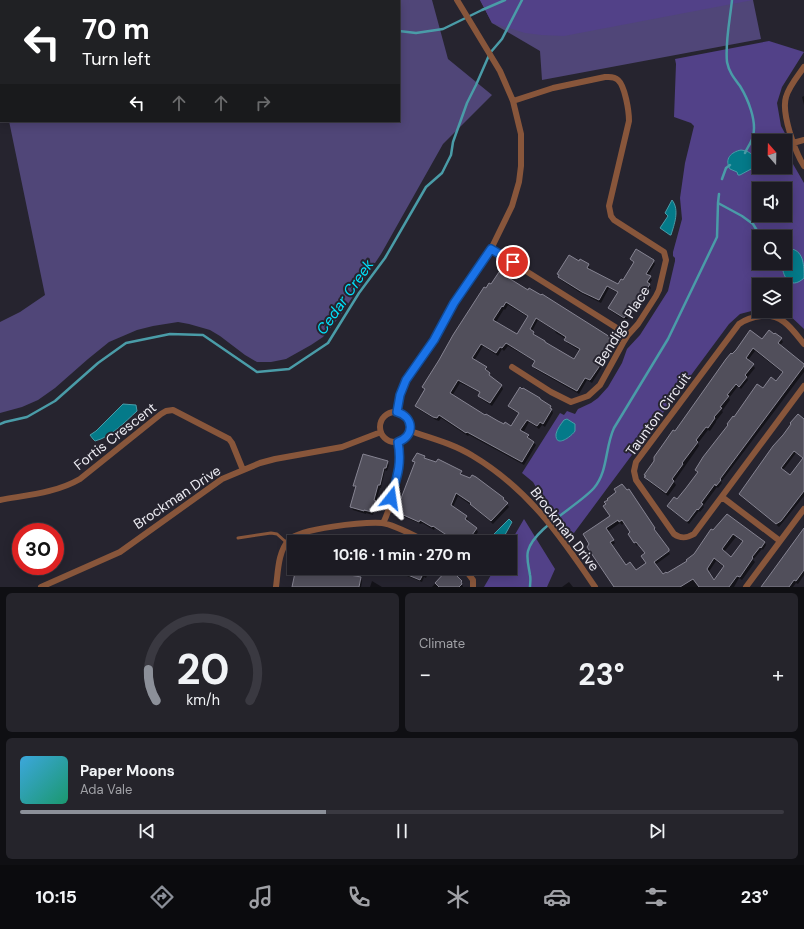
<!DOCTYPE html>
<html lang="en">
<head>
<meta charset="utf-8">
<style>
	:root { --surface:#1c1b23; --page:#25242b; --text:#f1f3f6; --muted:#a0a1a6; --line:#3a3941; --accent:#8c9099 }
	body { margin:0; font-family:"DM Sans",sans-serif; background:var(--page); color:var(--text); height:100vh; display:flex; flex-direction:column; font-size:15px; white-space:nowrap }
	* { box-sizing:border-box; margin:0 }
	p { font-size:13px; color:var(--muted) }
	.icon { flex:none; width:22px; height:22px; fill:none; stroke:currentColor; stroke-width:2; stroke-linecap:round; stroke-linejoin:round }
	.map { position:relative; height:587px; overflow:hidden }
	.side { display:flex; flex-direction:column; gap:6px; padding:6px; background:#0f0f13; flex:1 }
	.side>* { flex:none }
	.hud { position:absolute; left:0px; top:0px; width:400px; height:122px; box-shadow:0 2px 10px #0003,0 0 0 1px var(--line); background:#202124; color:#fff; overflow:hidden }
	.needle { width:26px; rotate:340deg }
	.controls { position:absolute; left:752px; top:134px; display:grid; gap:8px }
	.controls a { display:grid; place-items:center; width:40px; height:40px; border-radius:0px; background:var(--surface); box-shadow:0 2px 10px #0003,0 0 0 1px var(--line); font-size:20px }
	.speed { position:absolute; left:12px; top:523px; display:flex; gap:8px; font-size:20px; font-weight:700; text-align:center }
	.speed>* { display:grid; place-content:center; width:52px; height:52px; border-radius:50%; background:var(--surface); box-shadow:0 2px 10px #0003,0 0 0 1px var(--line); line-height:1 }
	.speed .limit { border:6px solid #d22; background:#fff; color:#111 }
	.pin { position:absolute; display:grid; place-items:center; width:34px; height:34px; color:#fff; margin:-17px; border:2px solid #fff; border-radius:50%; box-shadow:0 1px 4px #0007 }
	.me { position:absolute; width:44px; margin:-22px; rotate:15deg; stroke-linejoin:round; filter:drop-shadow(0 0 3px #0008) }
	.turn { display:flex; align-items:center; gap:14px; height:84px; padding:0 16px; font-size:18px }
	.turn .icon { width:52px; height:52px; stroke-width:2.5 }
	.turn b { display:block; font-size:28px; line-height:34px }
	.lanes { display:flex; align-items:center; height:38px; padding:0 16px; background:#0003; justify-content:center; gap:20px; direction:ltr }
	.lanes .off { opacity:.35 }
	.big { font-size:30px; font-weight:700; line-height:1.1 }
	.side .card { flex:1; display:flex; flex-direction:column; justify-content:center; gap:6px; min-width:0; padding:0 14px; border-radius:6px; background:var(--page) }
	.side .dial { align-items:center; gap:0 }
	.dial svg { height:104px; overflow:visible; fill:none; stroke:var(--line); stroke-width:7; stroke-linecap:round; text-anchor:middle }
	.dial text { fill:var(--text); stroke:none }
	.song { display:flex; align-items:center; gap:12px }
	.cover { width:48px; height:48px; border-radius:6px; background:linear-gradient(135deg,hsl(200 70% 55%),hsl(160 70% 35%)) }
	.played { height:4px; border-radius:2px; background:linear-gradient(90deg,var(--accent) 40%,var(--line) 40%) }
	.keys { display:flex; justify-content:space-around; direction:ltr }
	.heat { display:flex; justify-content:space-between; align-items:center; font-size:22px; direction:ltr }
	.side .tiles { flex:1; display:grid; gap:6px; grid-template-columns:1fr 1fr }
	.card:last-child { grid-column:span 2 }
	.trip { position:absolute; left:287px; top:535px; width:230px; height:40px; border-radius:0px; background:var(--surface); box-shadow:0 2px 10px #0003,0 0 0 1px var(--line); font-weight:700; line-height:40px; text-align:center }
	.tabs { display:flex; height:64px; justify-content:space-around; align-items:center; background:#0b0b0e; color:var(--muted) }
	.tabs .icon { width:28px; height:28px }
	.tabs .selected { color:var(--accent) }
	.tabs b { font-size:18px; color:var(--text) }
	.map>svg:first-child { display:block }
</style>
</head>
<body>
<div class="map">
<svg width="804" height="587" viewBox="0 0 804 587">
	<rect width="100%" height="100%" fill="#26242f"/>
	<path fill="#504678" d="M69,0H352L69,1Z
		M387,0H432L448,59L492,95L443,144L381,254L340,316L323,337L311,345L286,359L271,362H257L245,355L220,336L210,330L189,324L178,322L153,326L137,330L109,342L88,359L55,388L38,400L22,407L0,413V322L20,312L45,295L9,121H399V1H385Z
		M480,0H753L761,39L542,80L540,51L492,23Z"/>
	<path fill="#524188" fill-rule="evenodd" d="M480,0H753L564,36L541,35L525,33L492,23Z
		M769,41L804,52L782,87L777,103L781,126L787,137L793,164L804,183V329L785,311V285H759V309L740,314L729,324L574,533L568,530L557,513L540,494L533,482L522,473L560,413L564,415L567,411L575,414L578,409L591,403L598,398L608,387L622,363L627,349L640,335L668,291L675,261V258L673,256V252L682,219L680,198L685,163L694,126L691,123L674,117L676,64L675,59ZM759,141H785V167H759ZM759,189H785V215H759ZM759,237H785V263H759Z
		M524,519L555,569L547,587H484L495,568H510V543Z"/>
	<path fill="#047a89" stroke="#4a9ca8" d="M741,150C752,151 757,158 753,168L740,175H738L737,172L730,169C724,159 731,152 741,150Z
		M672,200C680,210 674,225 671,235H670L660,228L668,216L665,213Z
		M792,249C804,252 804,266 804,278C790,291 782,276 782,263H785V253Z
		M123,404L136,405L137,411C125,422 111,437 95,441L93,439L90,435L96,431Z
		M567,419L575,424V431C572,436 555,449 556,434C557,429 561,424 564,420Z
		M509,519L512,522L501,542H486Z"/>
	<path fill="#0007" fill-rule="evenodd" d="M804,96V105L802,97Z
		M631,259L653,260L655,264L648,276L652,280L649,285L651,288L640,307L637,304L626,321L611,311L609,308L618,293L609,288L601,303L579,292L561,280L559,277L579,263L588,265L590,268L589,270L618,286L623,282L634,263Z
		M484,288L610,337L612,341L611,342L612,345L605,356L606,357L603,362L604,364L600,370L592,383L587,380L579,394L535,369L533,366L536,362L508,346L504,351L502,349L498,356L483,346L474,361L486,368L491,377L501,385L503,389L492,406L481,399L479,396L481,393L460,383L452,396L497,422L512,427L520,414L511,409L509,406L541,401L551,407L553,413L545,427L542,425L539,429L529,422L523,433L528,436L536,445L524,465L469,435L468,436L441,418L439,421L436,420L418,409L416,406L425,391L423,387ZM508,305L528,317L517,335L496,322L504,309L505,310ZM538,320L555,331L556,333L566,339L567,343L580,351L573,361L547,345L536,336L532,331Z
		M781,339L783,342L780,345L804,365V372L721,482L722,483L718,488L717,487L703,506L704,507L700,512L699,511L689,524L670,509L668,506L678,500L698,474L696,470L734,418L763,390L776,382L783,373L755,351L748,360L755,368L747,378L748,380L741,389L738,386L729,398L730,400L722,411L723,412L716,421V422L710,431L708,430L698,443L699,446L674,482L676,485L668,496L648,481L646,477L675,433L732,355L762,341Z
		M804,420V496L779,527L742,497L740,494ZM796,453L804,459L791,476L783,470Z
		M424,457L426,460L461,471L462,476L503,499L509,507L493,524L471,505L458,496L453,507L467,517L468,520L467,522L476,529L478,532L471,542H455L435,528L434,530L422,523L421,524L402,516L400,512L415,463L413,461Z
		M387,461L389,465L387,471L385,470L381,488H380L376,502L378,505L376,511H374L373,515L366,513V514L353,510L351,506L356,489L354,486Z
		M727,515L765,542L766,545L763,550L762,549L753,560L755,562L742,580L739,578L734,587H615L590,544L611,517L654,529L670,554L655,565L663,575H667L688,561L695,555ZM620,523L622,525L624,523L631,533V537L637,546L639,544L646,554L647,563L635,571L626,567L611,546L615,543L607,532ZM736,537L743,542L732,558L724,552ZM716,561L724,567L714,581L708,573Z
		M804,530V575L798,584L796,583L793,587H763Z
		M380,538L394,542H379Z
		M340,540L353,542H340Z
		M293,566L294,568H347L346,576L360,578L362,581L361,587H293L296,575L293,571Z
		M369,568H430L426,578L424,577L422,582L387,568L385,573Z
		M447,571L450,574L454,575L461,582L463,587H432Z
		M372,581L382,587H383H370Z
		M569,582L573,587H562Z"/>
	<g fill="none" stroke-linecap="round" stroke-linejoin="round">
		<path stroke="#4a9ca8" stroke-width="2.5" d="M313,0L314,1
			M732,0C730,20 725,42 727,62C729,72 734,78 740,86C748,99 757,121 753,136C752,142 747,148 745,153
			M399,31L416,33L443,29L482,10L505,0
			M722,179L726,168L730,165
			M719,194L718,203L742,216L753,224L761,237
			M0,424L5,422L27,417L55,401L98,363L126,343L170,334L203,335L257,372L289,369L328,343L359,293L385,258L426,187L442,173L451,155L453,142L467,103L476,85L490,53L502,39L522,0
			M530,587C530,583 531,579 530,575C529,567 526,559 528,551C534,528 578,506 594,488C608,472 605,447 614,428L668,339L717,237L718,203"/>
	</g>
	<path fill="#514f5b" stroke="#868492" fill-rule="evenodd" d="M636,249L654,260V261L646,274L651,276L647,282L650,284L638,304L635,302L624,318L608,308L618,292L607,286L599,300L582,292L558,277L559,275L557,274L569,255L579,261L580,259L589,264L587,268L618,284L621,279L623,280L634,262L630,259Z
		M499,272L528,290L529,288L541,295L542,294L610,337L609,339L611,341L603,352L605,353L601,359L603,360L599,367L590,380L585,378L577,391L532,366L535,361L506,343L502,348L500,347L496,353L481,344L472,358L487,367L485,369L490,373L489,375L502,385L490,403L478,396L480,392L458,380L450,393L485,415L486,414L498,421L504,424L505,422L511,426L519,413L508,406L520,387L522,389L523,388L540,398V399L551,406L550,408L552,409L543,424L540,422L537,426L527,420L520,430L529,435L527,437L534,442L522,462L467,432L466,433L439,415L437,418L433,417L415,406L425,389L422,387L439,360L453,335L484,287L486,288L489,283L491,284ZM506,302L528,316L517,334L493,320L502,306L503,307ZM536,318L566,337L564,340L580,349L574,359L545,342V341L533,334L534,332L530,329Z
		M750,330L762,339L769,330L774,334L775,333L782,338L778,343L804,364V366L720,479L721,480L716,486L715,484L701,503L703,504L698,510L697,509L688,521H686L667,506L674,497L677,499L686,488L698,472L695,470L703,457L728,425L727,424L733,416L734,417L757,384L763,388L771,377L776,381L783,372L753,348L746,358L754,364L745,375L747,377L739,387L736,384L727,395L729,396L720,407L722,408L714,417L715,418L708,428L706,427L696,440L698,442L682,463L683,464L672,479L674,481L666,493L644,477L646,476L644,475L654,461V457L664,443L673,430L675,431L726,359L731,353L732,354L736,350Z
		M798,414L804,419V491L781,521L776,524L739,494L773,446L783,435L791,424L790,423ZM794,451L803,458L790,475L781,468Z
		M417,453L425,456L424,458L436,462L438,459L462,471L460,474L470,478L472,475L476,477L504,498L503,499L508,503L491,521L470,504L471,503L456,493L451,505L467,516L465,519L477,528L467,542H457L433,526L432,527L420,520L419,522L399,513V510L398,509L400,501L415,462L412,461Z
		M363,454L388,461L386,468H384L380,485H378L374,500L376,501L374,508H373L372,512L364,510V511L350,507L356,486H353Z
		M622,484L627,490L629,489L655,528L654,529L669,549V551L654,562L663,574L666,572L667,573L687,561L686,560L694,554L711,529L713,530L727,514L765,542L761,548L760,547L752,557L753,558L740,577L737,576L729,587H699L693,579L680,587H614L587,547L589,544L583,534L610,516L603,506L606,504L604,502L608,500L607,499L616,492L614,489ZM618,520L619,522L622,520L630,532L628,534L634,543L636,542L645,553L641,556L646,563L636,570L630,562L626,565L610,542L614,540L606,528ZM733,534L743,541L731,557L722,549ZM714,558L724,566L714,580L707,569Z
		M804,528V570L796,581L794,580L789,587H761Z
		M354,535L375,539V542H353Z
		M296,568H328L344,571V574L361,577L359,587H292Z
		M391,568H427L425,575L423,574L420,580Z
		M447,570L450,573L453,574L454,573L462,581L461,582L462,584L459,587H439L435,583Z"/>
	<g fill="none" stroke-linecap="round" stroke-linejoin="round">
		<path stroke="#88563b" stroke-width="3" d="M238,538L271,533L277,534L287,543"/>
		<path stroke="#88563b" stroke-width="6" d="M60,1V0
			M365,1L366,0
			M804,67C798,76 789,86 786,97C781,113 795,152 804,166
			M0,99H1
			M793,143L804,140
			M491,249L628,335
			M804,344C792,329 782,313 761,316C753,317 746,319 739,324L636,462L634,471L636,480L674,534C681,539 687,538 694,534L804,386
			M512,367L551,392L571,402L588,396L600,385L623,343L628,335L638,324L656,296L659,290L666,260L664,252L614,220L611,216L609,206L629,121C629,111 625,86 618,80C614,76 610,77 605,77L553,88L513,101
			M380 427a15 15 0 1 1 30 0a15 15 0 1 1-30 0Z
			M397,412L400,395L406,380L434,340L454,303L491,249L512,206L519,182L521,166V134L513,101L500,71L457,0
			M410,431C431,438 454,444 473,456C528,489 560,535 595,587
			M722,497L780,541
			M0,500C27,495 56,493 80,479L161,414L166,411L173,410L229,439L232,443L243,470
			M383,523C389,513 399,474 400,461C400,455 399,448 398,442
			M464,568L473,580V587
			M41,587L120,552L222,479L260,463L275,459L342,447L381,432
			M276,587C278,572 278,551 289,540C300,528 364,522 382,523C393,524 417,537 427,542
			M746,587L804,509"/>
	</g>
	<g fill="none" stroke-linecap="round" stroke-linejoin="round">
		<g stroke="#114b97" stroke-width="10">
			<path id="route" d="M391,498C397,477 402,464 398,442C415,436 414,417 397,412L400,395L406,380L434,340L454,303L491,249L513,262"/>
		</g>
		<use href="#route" stroke="#1a73e8" stroke-width="7"/>
	</g>
	<g text-anchor="middle" dominant-baseline="central" stroke-width="4" stroke-linejoin="round" paint-order="stroke">
		<g font-size="14" fill="#ecebf2" stroke="#26242f">
			<text transform="translate(622 326) rotate(-58)">Bendigo Place</text>
			<text transform="translate(658 414) rotate(-54)">Taunton Circuit</text>
			<text transform="translate(115 436) rotate(-38)">Fortis Crescent</text>
			<text transform="translate(177 497) rotate(-34)">Brockman Drive</text>
			<text transform="translate(565 529) rotate(52)">Brockman Drive</text>
		</g>
		<g font-size="15" font-style="italic" fill="#00e1fa" stroke="#26242f">
			<text transform="translate(345 297) rotate(-55)">Cedar Creek</text>
		</g>
	</g>
</svg>
<div class="controls">
<a><svg class="needle" viewBox="-14 -14 28 28"><path d="M0-13l5 13h-10z" fill="#e53935"/><path d="M0 13l5-13h-10z" fill="#a0a1a6"/></svg></a>
<a><svg class="icon" aria-label="sound" viewBox="0 0 24 24"><path d="M4 9h4l5-4v14l-5-4H4zM17 9q2 3 0 6"/></svg></a>
<a><svg class="icon" aria-label="search" viewBox="0 0 24 24"><circle cx="10" cy="10" r="6"/><path d="M15 15l6 6"/></svg></a>
<a><svg class="icon" aria-label="layers" viewBox="0 0 24 24"><path d="M12 4l9 5-9 5-9-5zM3 14l9 5 9-5"/></svg></a>
</div>
<div class="speed"><div class="limit">30</div></div>
<div class="pin" style="left:513px;top:262px;background:#d93025"><svg class="icon" aria-label="arrive" viewBox="0 0 24 24"><path d="M6 21V4h12l-3 4 3 4H6"/></svg></div>
<svg class="me" style="left:391px;top:498px" viewBox="-20 -20 40 40"><path d="M0-17L14 15 0 8-14 15z" fill="#1a73e8" stroke="#fff" stroke-width="4"/></svg>
<div class="trip">10:16 · 1 min · 270 m</div>
<div class="hud">
<div class="turn"><svg class="icon" aria-label="left" viewBox="0 0 24 24"><path d="M17 20v-9H6M10 6l-5 5 5 5"/></svg><div><b>70 m</b>Turn left</div></div>
<div class="lanes"><svg class="icon" aria-label="left" viewBox="0 0 24 24"><path d="M17 20v-9H6M10 6l-5 5 5 5"/></svg><svg class="icon off" aria-label="ahead" viewBox="0 0 24 24"><path d="M12 20V5M6 11l6-6 6 6"/></svg><svg class="icon off" aria-label="ahead" viewBox="0 0 24 24"><path d="M12 20V5M6 11l6-6 6 6"/></svg><svg class="icon off" aria-label="right" viewBox="0 0 24 24"><path d="M7 20v-9h11M14 6l5 5-5 5"/></svg></div>
</div>
</div>
<section class="side">
<div class="tiles">
<div class="card dial"><svg viewBox="0 0 100 80">
<path d="M14 69A42 42 0 1 1 86 69"/>
<path d="M14 69A42 42 0 0 1 8 45" stroke="#8c9099"/>
<text x="50" y="56" font-size="32" font-weight="700">20</text>
<text x="50" y="72" font-size="11">km/h</text>
</svg></div>
<div class="card"><p>Climate</p>
<div class="heat"><a>−</a><b class="big">23°</b><a>+</a></div>
</div>
<div class="card">
<div class="song"><i class="cover"></i><div><b>Paper Moons</b><p>Ada Vale</p></div></div>
<div class="played"></div>
<div class="keys"><svg class="icon" aria-label="previous" viewBox="0 0 24 24"><path d="M18 5L8 12l10 7zM5 5v14"/></svg><svg class="icon" aria-label="pause" viewBox="0 0 24 24"><path d="M8 5v14M16 5v14"/></svg><svg class="icon" aria-label="next" viewBox="0 0 24 24"><path d="M6 5l10 7-10 7zM19 5v14"/></svg></div>
</div>
</div>
</section>
<nav class="tabs">
<b>10:15</b>
<svg class="icon selected" aria-label="directions" viewBox="0 0 24 24"><path d="M12 3l9 9-9 9-9-9zM9 14v-3h6M13 9l2 2-2 2"/></svg>
<svg class="icon" aria-label="music" viewBox="0 0 24 24"><path d="M9 18V5l10-2v13"/><circle cx="6" cy="18" r="3"/><circle cx="16" cy="16" r="3"/></svg>
<svg class="icon" aria-label="phone" viewBox="0 0 24 24"><path d="M5 4h4l2 5-3 2q2 4 5 5l2-3 5 2v4C11 20 4 13 5 4z"/></svg>
<svg class="icon" aria-label="climate" viewBox="0 0 24 24"><path d="M12 3v18M4 7l16 10M4 17L20 7"/></svg>
<svg class="icon" aria-label="car" viewBox="0 0 24 24"><path d="M5 17H2v-5l4-1 3-4h7l3 4 3 1v5h-3M9 17h6M6 11h13"/><circle cx="7" cy="17" r="2"/><circle cx="17" cy="17" r="2"/></svg>
<svg class="icon" aria-label="filters" viewBox="0 0 24 24"><path d="M4 7h16M4 17h16"/><circle cx="9" cy="7" r="2"/><circle cx="15" cy="17" r="2"/></svg>
<b>23°</b>
</nav>
</body>
</html>
